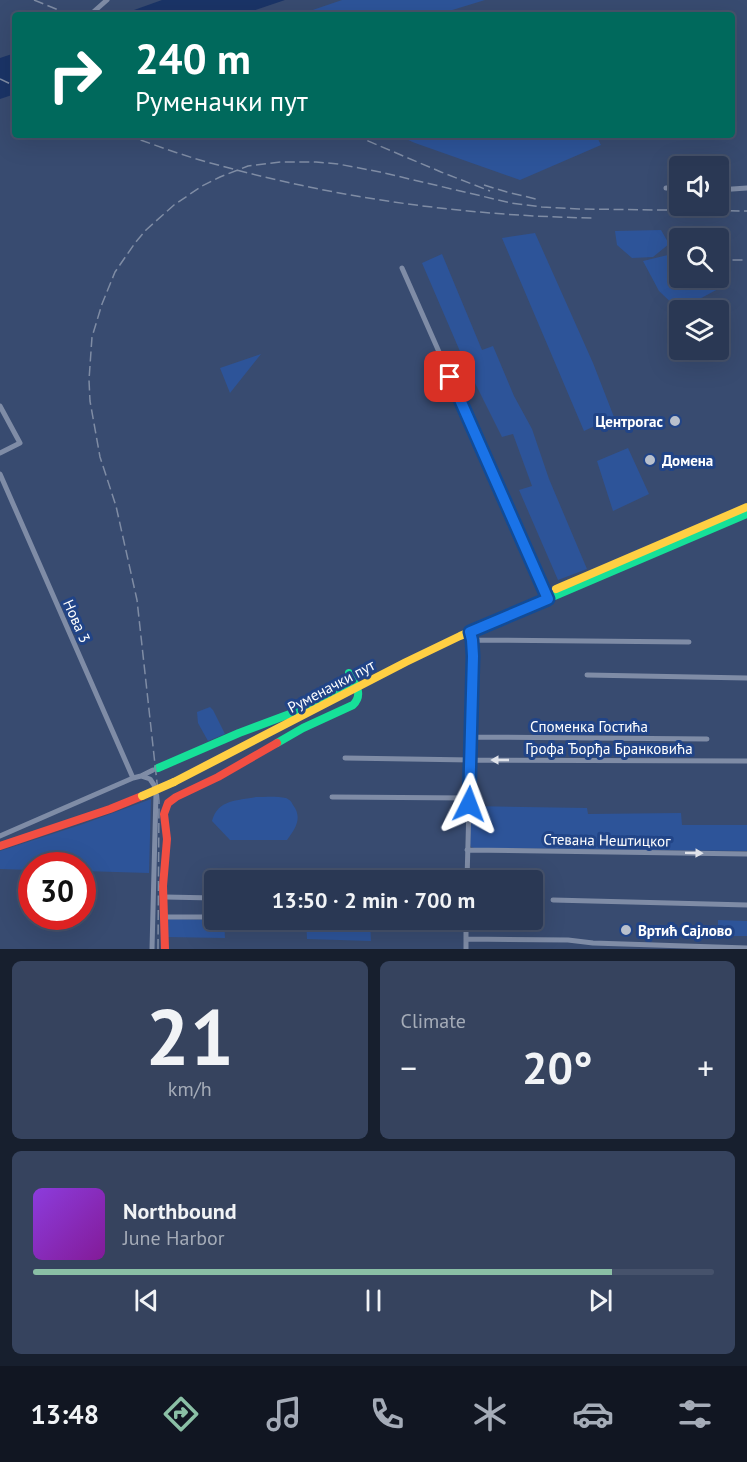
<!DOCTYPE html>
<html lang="en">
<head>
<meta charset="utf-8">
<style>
	:root { --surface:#2a3854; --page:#36435e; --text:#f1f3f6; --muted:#a5acb8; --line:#46526b; --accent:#8abfa5 }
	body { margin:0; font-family:"PT Sans",sans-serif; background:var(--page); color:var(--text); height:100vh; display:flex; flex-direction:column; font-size:22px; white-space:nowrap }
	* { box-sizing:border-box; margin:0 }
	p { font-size:20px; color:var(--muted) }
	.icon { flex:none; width:33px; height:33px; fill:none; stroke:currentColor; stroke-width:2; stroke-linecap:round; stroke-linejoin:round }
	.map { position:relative; height:949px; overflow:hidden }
	.details { display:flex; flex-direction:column; gap:12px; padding:12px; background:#171f2e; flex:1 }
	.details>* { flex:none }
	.banner { position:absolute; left:12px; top:12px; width:723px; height:126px; border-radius:6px; box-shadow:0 6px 24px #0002,0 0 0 2px var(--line); background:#00695c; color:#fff; overflow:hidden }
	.buttons { position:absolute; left:669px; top:156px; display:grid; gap:12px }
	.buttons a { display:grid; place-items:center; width:60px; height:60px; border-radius:6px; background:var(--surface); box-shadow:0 6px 24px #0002,0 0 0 2px var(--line); font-size:30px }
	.speed { position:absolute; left:18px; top:852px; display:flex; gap:12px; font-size:30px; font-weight:700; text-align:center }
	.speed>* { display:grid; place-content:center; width:78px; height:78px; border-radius:50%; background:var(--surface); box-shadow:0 6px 24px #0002,0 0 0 2px var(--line); line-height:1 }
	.speed .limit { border:9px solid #d22; background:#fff; color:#111 }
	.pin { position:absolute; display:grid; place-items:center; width:51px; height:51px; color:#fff; margin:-26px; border-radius:12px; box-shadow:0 3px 9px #0006 }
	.me { position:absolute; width:66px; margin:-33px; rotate:3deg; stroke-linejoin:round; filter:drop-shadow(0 0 4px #0008) }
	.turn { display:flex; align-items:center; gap:21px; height:126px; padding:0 24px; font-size:27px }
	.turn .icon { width:78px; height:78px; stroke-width:2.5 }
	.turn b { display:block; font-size:42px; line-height:51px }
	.big { font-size:45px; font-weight:800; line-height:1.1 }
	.details .card { flex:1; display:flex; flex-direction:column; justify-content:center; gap:9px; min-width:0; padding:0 21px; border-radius:9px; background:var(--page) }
	.details .dial { align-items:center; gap:0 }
	.dial b { font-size:78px; line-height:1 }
	.song { display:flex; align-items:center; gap:18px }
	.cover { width:72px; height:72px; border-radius:9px; background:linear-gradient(135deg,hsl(270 70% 55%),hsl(290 70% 35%)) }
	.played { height:6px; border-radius:3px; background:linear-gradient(90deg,var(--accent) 85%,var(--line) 85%) }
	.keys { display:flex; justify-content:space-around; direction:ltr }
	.heat { display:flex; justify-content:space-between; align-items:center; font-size:33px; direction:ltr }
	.details .tiles { flex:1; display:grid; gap:12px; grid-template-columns:1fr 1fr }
	.card:last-child { grid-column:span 2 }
	.trip { position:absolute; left:204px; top:870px; width:339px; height:60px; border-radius:6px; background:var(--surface); box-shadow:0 6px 24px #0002,0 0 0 2px var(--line); font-weight:800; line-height:60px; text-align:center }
	.menu { display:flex; height:96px; justify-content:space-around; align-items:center; background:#111622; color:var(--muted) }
	.menu .icon { width:42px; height:42px }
	.menu .current { color:var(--accent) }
	.menu b { font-size:27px; color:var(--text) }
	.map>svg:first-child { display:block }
</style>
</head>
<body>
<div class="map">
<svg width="747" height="949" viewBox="0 0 747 949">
	<rect width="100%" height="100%" fill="#384b70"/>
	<path fill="#2d5499" d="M342,0H485L436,15H298Z
		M397,135H596L601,145L520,180L415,143Z
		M661,230L669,244L653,257L632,258L617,245L615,231Z
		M535,233L593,363L614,417L584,431L502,238Z
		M442,254L482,350L493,346L514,396L532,429L549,479L587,569L558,580L519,490L532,486L513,434L502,437L465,363L422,263Z
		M672,254L679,257L680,278H714L718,289L679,310L659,291L643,261Z
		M261,354L230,393L220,368Z
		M628,448L649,494L613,511L597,461Z
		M210,707L213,710L225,734L208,741L198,723L197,712Z
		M256,797C265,797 277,796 286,798C290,800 291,801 293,805C303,818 295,829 287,840H230L212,821C218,799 237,801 256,797Z
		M151,799L149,873L83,871L82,866H32L31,870L0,869V851L83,824Z
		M471,806L587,808L588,814L681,813L682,825H747V851L474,848L471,847L470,844Z
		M167,919L224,920L225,938L167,937Z
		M306,920L370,921L371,941L307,939Z
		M718,920L747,921V936H718Z"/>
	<path fill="#1a3467" d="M162,0H285L241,15H120Z
		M15,53V94L0,99V58Z"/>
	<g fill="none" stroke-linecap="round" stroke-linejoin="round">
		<path stroke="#7f8ca6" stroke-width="5" d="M90,15L107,0
			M666,188H680
			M718,190L747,188
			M402,268L548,599
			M0,406L20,443L0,453
			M0,474L133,778
			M472,640L689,642
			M587,675L747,678
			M471,737L707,739
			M345,758L471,760L747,761
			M141,776L153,770
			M332,797L469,798
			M0,836L133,778L141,776L150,779L154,785L156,793L152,949
			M467,850L747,854
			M467,880L473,656L472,640L470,632
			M165,897L214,898
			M553,900L747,905
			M165,917H214
			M466,939L568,940L593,943L747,948
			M466,949V920"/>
		<path stroke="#16e098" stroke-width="8" d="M545,600L747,514
			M158,768L239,733L295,712L351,685L349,673C355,684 364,694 353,705L303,728L277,743"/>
		<path stroke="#ffcf43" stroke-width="8" d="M556,589L747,507
			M174,782L406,662L460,636L545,600"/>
		<path stroke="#f24e42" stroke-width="8" d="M0,846L110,809L142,796
			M165,949L163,886L167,839L164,814L168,803L176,797L218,777L277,743"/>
		<path stroke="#7f8ca4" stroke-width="1.5" stroke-dasharray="10 4.5" stroke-linecap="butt" d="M34,0L71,15
			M0,79L15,86
			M127,135C157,146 187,157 218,165C341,199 467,216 594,218
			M354,135L441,172L490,191
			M484,185L507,192L536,199
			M718,260H747
			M158,949L159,801L137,600L116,506L100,457L90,401L89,380L92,337L102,304L115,272L135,243L146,230L174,205L202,186L220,177L248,166L281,162H316L338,164L380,172L511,203L542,207L579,209L747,211"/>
		<path stroke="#ffcf43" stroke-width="8" d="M142,796L174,782"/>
	</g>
	<defs><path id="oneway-solid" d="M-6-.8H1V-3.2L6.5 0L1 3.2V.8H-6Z" transform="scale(1.5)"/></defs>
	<g fill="#dfe2e9">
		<use href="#oneway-solid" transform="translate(500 760) rotate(-180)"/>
		<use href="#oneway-solid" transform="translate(694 853) rotate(1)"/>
	</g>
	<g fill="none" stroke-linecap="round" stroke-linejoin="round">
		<g stroke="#114b97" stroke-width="15">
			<path id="route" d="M450,377L548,599L470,632L472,640L473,656L469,804"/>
		</g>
		<use href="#route" stroke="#1a73e8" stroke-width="10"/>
	</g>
	<g fill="#b9c0cd" stroke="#214487" stroke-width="2">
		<circle cx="675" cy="421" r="6"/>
		<circle cx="650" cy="460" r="6"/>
		<circle cx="626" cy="930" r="6"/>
	</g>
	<g text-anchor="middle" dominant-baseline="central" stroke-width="6" stroke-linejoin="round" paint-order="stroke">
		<g font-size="15" font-weight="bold" fill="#fff" stroke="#214487" text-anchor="start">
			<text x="663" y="421" text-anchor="end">Центрогас</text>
			<text x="662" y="460">Домена</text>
			<text x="638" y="930">Вртић Сајлово</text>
		</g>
		<g font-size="15" fill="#fff" stroke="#214487">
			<text transform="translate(77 621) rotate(66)">Нова 3</text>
			<text transform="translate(331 686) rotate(-28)">Руменачки пут</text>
			<text x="589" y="726">Споменка Гостића</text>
			<text x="609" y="748">Грофа Ђорђа Бранковића</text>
			<text transform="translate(607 840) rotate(1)">Стевана Нештицког</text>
		</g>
	</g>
</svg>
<div class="buttons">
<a><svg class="icon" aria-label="sound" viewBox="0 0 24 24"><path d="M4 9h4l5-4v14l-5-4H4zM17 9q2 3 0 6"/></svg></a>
<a><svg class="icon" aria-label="search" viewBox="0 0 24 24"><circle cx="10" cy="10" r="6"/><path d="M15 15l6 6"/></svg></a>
<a><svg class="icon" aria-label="layers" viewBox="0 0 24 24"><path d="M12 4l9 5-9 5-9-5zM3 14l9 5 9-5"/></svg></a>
</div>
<div class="speed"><div class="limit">30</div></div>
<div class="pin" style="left:450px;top:377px;background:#d93025"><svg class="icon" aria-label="arrive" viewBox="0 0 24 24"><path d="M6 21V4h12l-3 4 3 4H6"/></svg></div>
<svg class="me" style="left:469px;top:804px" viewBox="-20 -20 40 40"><path d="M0-17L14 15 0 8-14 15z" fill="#1a73e8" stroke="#fff" stroke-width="4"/></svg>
<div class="trip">13:50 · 2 min · 700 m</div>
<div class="banner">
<div class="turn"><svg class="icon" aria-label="right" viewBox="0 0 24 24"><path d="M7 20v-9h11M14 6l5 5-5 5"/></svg><div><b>240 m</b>Руменачки пут</div></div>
</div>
</div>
<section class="details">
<div class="tiles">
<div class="card dial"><b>21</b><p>km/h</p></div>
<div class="card"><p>Climate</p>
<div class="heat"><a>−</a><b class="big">20°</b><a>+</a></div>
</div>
<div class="card">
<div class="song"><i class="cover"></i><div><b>Northbound</b><p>June Harbor</p></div></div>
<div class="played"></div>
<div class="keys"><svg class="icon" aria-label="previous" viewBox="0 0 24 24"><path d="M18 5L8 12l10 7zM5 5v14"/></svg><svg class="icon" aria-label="pause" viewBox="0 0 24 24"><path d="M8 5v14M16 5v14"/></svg><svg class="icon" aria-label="next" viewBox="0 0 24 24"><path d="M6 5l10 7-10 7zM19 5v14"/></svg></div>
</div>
</div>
</section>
<nav class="menu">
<b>13:48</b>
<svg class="icon current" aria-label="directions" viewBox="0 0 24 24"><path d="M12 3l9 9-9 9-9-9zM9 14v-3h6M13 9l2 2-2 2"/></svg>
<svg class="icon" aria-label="music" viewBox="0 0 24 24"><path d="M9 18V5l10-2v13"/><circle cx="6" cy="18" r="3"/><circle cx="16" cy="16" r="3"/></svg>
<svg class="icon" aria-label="phone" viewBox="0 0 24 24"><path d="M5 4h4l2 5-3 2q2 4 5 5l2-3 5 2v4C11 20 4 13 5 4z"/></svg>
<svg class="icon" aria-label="climate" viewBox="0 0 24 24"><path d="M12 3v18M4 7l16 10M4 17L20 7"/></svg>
<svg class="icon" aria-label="car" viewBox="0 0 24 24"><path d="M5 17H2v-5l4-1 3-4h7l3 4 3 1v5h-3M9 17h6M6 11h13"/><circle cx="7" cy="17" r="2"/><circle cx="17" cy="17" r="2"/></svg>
<svg class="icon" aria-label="filters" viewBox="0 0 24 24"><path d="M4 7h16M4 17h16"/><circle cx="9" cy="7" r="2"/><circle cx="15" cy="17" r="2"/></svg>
</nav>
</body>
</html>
